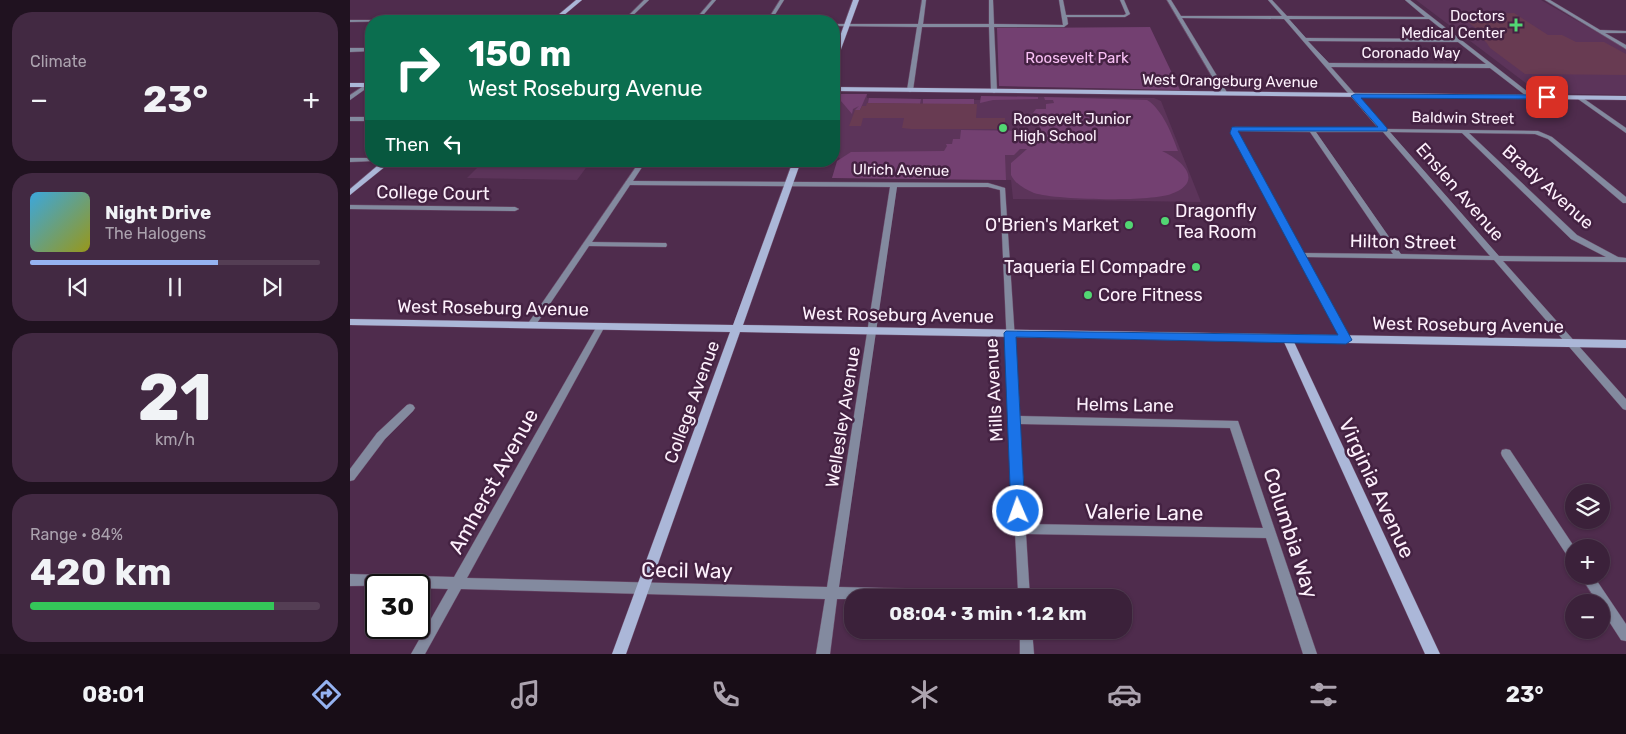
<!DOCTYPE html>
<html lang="en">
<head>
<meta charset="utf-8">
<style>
	:root { --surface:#3b213a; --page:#422942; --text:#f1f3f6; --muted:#aca3af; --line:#543e54; --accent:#95b2f1 }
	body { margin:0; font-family:Rubik,sans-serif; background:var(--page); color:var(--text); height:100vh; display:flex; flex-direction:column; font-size:19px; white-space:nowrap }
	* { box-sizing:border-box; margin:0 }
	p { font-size:16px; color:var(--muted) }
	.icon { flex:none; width:28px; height:28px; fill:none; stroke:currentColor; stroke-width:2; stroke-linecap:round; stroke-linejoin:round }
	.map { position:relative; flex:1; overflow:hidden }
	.details { display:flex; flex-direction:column; gap:12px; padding:12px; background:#201220; width:350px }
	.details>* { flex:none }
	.guide { position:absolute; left:15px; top:15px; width:475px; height:152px; border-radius:20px; box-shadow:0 1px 4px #0004,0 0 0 1px var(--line); background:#0b6e4f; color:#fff; overflow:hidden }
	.buttons { position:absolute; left:1215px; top:484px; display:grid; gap:10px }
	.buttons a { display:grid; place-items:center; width:45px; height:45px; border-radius:50%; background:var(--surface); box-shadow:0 1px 4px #0004,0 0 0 1px var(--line); font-size:25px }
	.speed { position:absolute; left:15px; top:574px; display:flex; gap:10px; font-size:25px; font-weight:700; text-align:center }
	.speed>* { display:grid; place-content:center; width:65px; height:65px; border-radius:50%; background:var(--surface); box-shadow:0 1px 4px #0004,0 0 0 1px var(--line); line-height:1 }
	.speed .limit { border:2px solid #111; border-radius:8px; background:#fff; color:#111 }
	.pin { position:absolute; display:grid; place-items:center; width:42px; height:42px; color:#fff; margin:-21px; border-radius:10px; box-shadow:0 2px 8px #0006 }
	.me { position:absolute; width:55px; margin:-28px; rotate:358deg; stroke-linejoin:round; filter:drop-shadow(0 0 4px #0008) }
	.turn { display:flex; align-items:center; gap:18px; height:105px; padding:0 20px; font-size:22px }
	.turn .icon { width:65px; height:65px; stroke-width:2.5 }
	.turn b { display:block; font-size:35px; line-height:42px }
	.then { display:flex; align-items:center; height:48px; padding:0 20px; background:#0003; gap:10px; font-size:19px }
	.big { font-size:38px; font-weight:700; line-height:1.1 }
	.details .widget { flex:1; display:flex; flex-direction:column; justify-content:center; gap:8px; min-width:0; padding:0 18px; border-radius:20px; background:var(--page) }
	.details .dial { align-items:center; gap:0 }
	.dial b { font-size:65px; line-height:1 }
	.song { display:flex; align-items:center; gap:15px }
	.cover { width:60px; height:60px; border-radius:8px; background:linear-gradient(135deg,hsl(200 70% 55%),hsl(60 70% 35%)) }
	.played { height:5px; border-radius:2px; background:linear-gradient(90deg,var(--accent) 65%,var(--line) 65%) }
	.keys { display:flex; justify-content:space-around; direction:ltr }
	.heat { display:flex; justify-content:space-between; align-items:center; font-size:28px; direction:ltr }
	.charge { height:8px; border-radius:4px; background:linear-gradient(90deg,#34c759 84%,var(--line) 0) }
	.trip { position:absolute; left:494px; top:589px; width:288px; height:50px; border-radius:20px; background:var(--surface); box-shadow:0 1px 4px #0004,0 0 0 1px var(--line); font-weight:700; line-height:50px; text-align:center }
	.menu { display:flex; height:80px; justify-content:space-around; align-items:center; background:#180d17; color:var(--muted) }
	.menu .icon { width:35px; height:35px }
	.menu .on { color:var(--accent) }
	.menu b { font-size:22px; color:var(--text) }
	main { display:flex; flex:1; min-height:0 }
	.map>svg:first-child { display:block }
</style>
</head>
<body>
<main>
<section class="details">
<div class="widget"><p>Climate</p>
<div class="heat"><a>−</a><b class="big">23°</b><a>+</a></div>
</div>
<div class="widget">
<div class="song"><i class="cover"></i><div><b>Night Drive</b><p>The Halogens</p></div></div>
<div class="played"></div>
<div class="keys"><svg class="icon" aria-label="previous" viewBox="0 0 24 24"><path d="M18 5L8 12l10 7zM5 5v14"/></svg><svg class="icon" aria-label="pause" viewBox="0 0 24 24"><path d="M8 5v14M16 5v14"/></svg><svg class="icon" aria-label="next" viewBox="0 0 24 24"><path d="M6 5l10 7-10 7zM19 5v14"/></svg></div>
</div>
<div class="widget dial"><b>21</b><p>km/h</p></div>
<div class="widget"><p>Range · 84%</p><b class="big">420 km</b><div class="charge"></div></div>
</section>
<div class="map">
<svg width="1276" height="654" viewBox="0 0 1276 654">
	<rect width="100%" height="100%" fill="#4f2c4d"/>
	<path fill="#5c345a" d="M1066,0H1191L1276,49V95L1189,93Z
		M484,94H517V98L625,100H630L631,96L804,98L811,101L851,202L663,199L661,180L482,178L490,158L484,156Z
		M134,161H241L227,180L117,178Z"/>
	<path fill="#734071" d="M800,27L830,90L649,86L647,28Z
		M485,94H517L510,110H505L509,106L503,109L502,114Z
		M631,96L688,97V99L643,100L630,103Z
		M694,97L797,100C812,109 822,134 828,151H812C834,161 854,182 821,194C800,202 705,200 684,193C675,189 665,184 661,175V163L677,149H670L664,155H655L656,180L482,178L487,161L501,152L594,151L597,146L596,144H602L603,139H610L611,130L690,131L689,119L704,118L683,113L686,109H696V104L704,103L703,100H695Z
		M519,98L571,99L570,104L518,103Z
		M573,99H624V104H573Z"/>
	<path fill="#683b52" d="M1164,13L1198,35H1212L1226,42H1254L1276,54V75L1175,74L1140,48L1136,42L1119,28L1127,29L1115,20H1121L1117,18H1137L1132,14Z
		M517,103L627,104L626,118H655V129H561L552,128L554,118H513L511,126H499L505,110H510L512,106H516Z"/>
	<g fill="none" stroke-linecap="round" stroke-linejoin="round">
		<g stroke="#6b4b69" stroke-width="1">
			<path id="street" d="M294,0H299L277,21H273Z
				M362,0H366L348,21H344Z
				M430,0H434L421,21H417Z
				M572,0H576L573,24H639V0H643L644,24L713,25L709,0H713L716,15H774L776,14L770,0H774L780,14L775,17H717L718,24L714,27H644L647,91L644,93L641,91L639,27H572L563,90L560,92L557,90L567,27L484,26V24H568Z
				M817,0H821L831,16H932L918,0H922L937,16L1075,17L1055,0H1060L1183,96V98H1179L1140,68L981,67L1036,129L1188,131L1202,137L1276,197V203H1273L1198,139L1185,134L1119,133L1227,235L1268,257L1276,258V262L1153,261L1276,399V410L1273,409L1144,260L955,257L1000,340L996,343L993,342L881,133L883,128L885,127L1029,129L934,19L832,18L878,94L873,95ZM939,19H1079L1104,39L956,38ZM958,41L1108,42L1136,64L979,63ZM888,131L960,132L1043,254L953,253L887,133ZM966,132H1033L1140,256L1051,254ZM1040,132L1112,133L1221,239L1256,257L1149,256Z
				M1195,0H1200L1250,30L1276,31V33H1255L1276,45V49Z
				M0,20H50L52,21L0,22Z
				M0,48H21V51L0,52Z
				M21,81V85L0,100V95Z
				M1230,96L1276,128V133L1228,99L1227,98Z
				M0,117H21V121H0Z
				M0,158H21V161H23L0,162Z
				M290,161H296L283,181L638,183L655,188L670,416L888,421L967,654H953L916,538L676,534L680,598H502V599H487L480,654H466L475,599L111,589L75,654H61L98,589L69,588V585L0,586V574L104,577L247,326L251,323L255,326L117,578L477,587L540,187L280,185L242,242L313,243H316L317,245L316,247L239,246L185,326H179L178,324L179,322ZM547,187H638L650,190L665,526L663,529L665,532L668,591L489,587ZM670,424L880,428L913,528L676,524Z
				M0,205L165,207L169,209L165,211L0,209Z
				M60,404L63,405L65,408L63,411L35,439L4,480L0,481V469L27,433L57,405Z
				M1156,449L1160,450L1225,548H1224V561L1220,560L1152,456L1151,453L1152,450Z
				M1230,575H1243L1276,624V641L1271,640L1251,609V602H1247Z
				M670,630H682L684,654H670Z"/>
		</g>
		<g stroke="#6b4b69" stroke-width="1">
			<path id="secondary" d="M226,0H232L207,21H201Z
				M503,0H509L487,60L484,62V53Z
				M0,83H21V87H0Z
				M484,87L1276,96V100L484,91Z
				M33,161H42L0,195V189Z
				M443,161H451L393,325L1276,340V348L944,342L1090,654H1075L934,342L390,332L276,654H262L380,332L0,325V319L383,325Z"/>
		</g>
		<use href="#street" fill="#838a9f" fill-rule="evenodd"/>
		<use href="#secondary" fill="#abb7d8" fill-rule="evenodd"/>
	</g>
	<path fill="#1a73e8" stroke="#114b97" d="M1005,94L1197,95L1201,97L1197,99L1011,98L1037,128V131H888L1002,340L996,344L666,337L675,511L673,516L668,517L663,516L661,511L654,333L656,331L988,335L880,133L882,127H1028L1001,96Z"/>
	<g fill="#52d673" stroke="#442242" stroke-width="2">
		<path d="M1163.5 17.5h5v5h5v5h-5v5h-5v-5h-5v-5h5z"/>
		<circle cx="653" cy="128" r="5"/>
		<circle cx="815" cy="221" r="5"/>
		<circle cx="779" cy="225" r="5"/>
		<circle cx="846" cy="267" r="5"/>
		<circle cx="738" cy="295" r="5"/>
	</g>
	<g text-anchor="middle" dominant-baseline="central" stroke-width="5" stroke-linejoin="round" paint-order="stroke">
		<g font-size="15" fill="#fdf0fc" stroke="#442242" text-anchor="end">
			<text x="1155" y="16">Doctors<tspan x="1155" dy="17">Medical Center</tspan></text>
			<text x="663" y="119" text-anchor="start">Roosevelt Junior<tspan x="663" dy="17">High School</tspan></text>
		</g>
		<g font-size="15" fill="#fdf0fc" stroke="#442242">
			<text x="1061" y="53">Coronado Way</text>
			<text transform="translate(880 81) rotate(1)">West Orangeburg Avenue</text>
			<text transform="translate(1113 118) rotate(1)">Baldwin Street</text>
			<text transform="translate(551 170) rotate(1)">Ulrich Avenue</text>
		</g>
		<g font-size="15" fill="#f9c0f5" stroke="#442242">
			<text x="727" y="58">Roosevelt Park</text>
		</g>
		<g font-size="18" fill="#fdf0fc" stroke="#442242">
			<text transform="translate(1198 187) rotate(42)">Brady Avenue</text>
			<text transform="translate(1110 192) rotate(49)">Enslen Avenue</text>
			<text transform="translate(83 193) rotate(1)">College Court</text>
			<text transform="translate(1053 242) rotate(1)">Hilton Street</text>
			<text transform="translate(143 308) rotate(1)">West Roseburg Avenue</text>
			<text transform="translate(548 315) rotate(1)">West Roseburg Avenue</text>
			<text transform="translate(1118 325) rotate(1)">West Roseburg Avenue</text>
			<text transform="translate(644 390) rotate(-93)">Mills Avenue</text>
			<text transform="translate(342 402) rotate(-70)">College Avenue</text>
			<text transform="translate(775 405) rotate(1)">Helms Lane</text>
			<text transform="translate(493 417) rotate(-81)">Wellesley Avenue</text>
		</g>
		<g font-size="18" fill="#fdf0fc" stroke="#442242" text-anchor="start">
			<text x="825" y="211">Dragonfly<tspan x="825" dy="21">Tea Room</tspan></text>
			<text x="769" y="225" text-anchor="end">O'Brien's Market</text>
			<text x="836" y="267" text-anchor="end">Taqueria El Compadre</text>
			<text x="748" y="295">Core Fitness</text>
		</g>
		<g font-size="21" fill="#fdf0fc" stroke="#442242">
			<text transform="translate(143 481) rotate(-61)">Amherst Avenue</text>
			<text transform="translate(1027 488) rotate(65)">Virginia Avenue</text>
			<text transform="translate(794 512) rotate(1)">Valerie Lane</text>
			<text transform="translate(941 533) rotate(72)">Columbia Way</text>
			<text transform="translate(337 570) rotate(1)">Cecil Way</text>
		</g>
	</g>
</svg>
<div class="buttons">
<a><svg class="icon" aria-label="layers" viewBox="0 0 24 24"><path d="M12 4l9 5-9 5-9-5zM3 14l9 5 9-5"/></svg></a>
<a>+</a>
<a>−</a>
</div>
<div class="speed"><div class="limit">30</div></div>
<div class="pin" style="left:1197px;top:97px;background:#d93025"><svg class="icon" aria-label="arrive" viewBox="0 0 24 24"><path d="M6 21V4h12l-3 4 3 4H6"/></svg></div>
<svg class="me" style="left:668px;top:511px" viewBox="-20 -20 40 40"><circle r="17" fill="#1a73e8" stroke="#fff" stroke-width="3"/><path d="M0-11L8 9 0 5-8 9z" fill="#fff"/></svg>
<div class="trip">08:04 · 3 min · 1.2 km</div>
<div class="guide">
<div class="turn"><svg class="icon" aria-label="right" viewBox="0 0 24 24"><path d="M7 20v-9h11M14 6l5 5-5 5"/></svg><div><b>150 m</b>West Roseburg Avenue</div></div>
<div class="then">Then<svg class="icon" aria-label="left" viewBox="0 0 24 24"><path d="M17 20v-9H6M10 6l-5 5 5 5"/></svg></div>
</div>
</div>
</main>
<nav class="menu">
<b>08:01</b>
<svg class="icon on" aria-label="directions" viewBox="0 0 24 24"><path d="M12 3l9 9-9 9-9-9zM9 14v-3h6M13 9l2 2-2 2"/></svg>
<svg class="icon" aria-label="music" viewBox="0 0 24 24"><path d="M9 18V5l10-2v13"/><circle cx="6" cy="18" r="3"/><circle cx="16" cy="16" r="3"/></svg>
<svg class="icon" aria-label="phone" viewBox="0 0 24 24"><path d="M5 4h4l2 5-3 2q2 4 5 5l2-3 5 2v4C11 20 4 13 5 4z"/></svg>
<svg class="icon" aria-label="climate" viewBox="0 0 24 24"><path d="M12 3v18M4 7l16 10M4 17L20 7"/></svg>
<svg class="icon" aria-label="car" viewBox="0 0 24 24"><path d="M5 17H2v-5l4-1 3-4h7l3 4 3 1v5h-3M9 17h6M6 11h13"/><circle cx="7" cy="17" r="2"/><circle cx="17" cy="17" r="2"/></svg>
<svg class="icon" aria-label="filters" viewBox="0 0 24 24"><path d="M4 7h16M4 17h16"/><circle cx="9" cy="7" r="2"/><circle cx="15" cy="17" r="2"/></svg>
<b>23°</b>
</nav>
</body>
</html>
